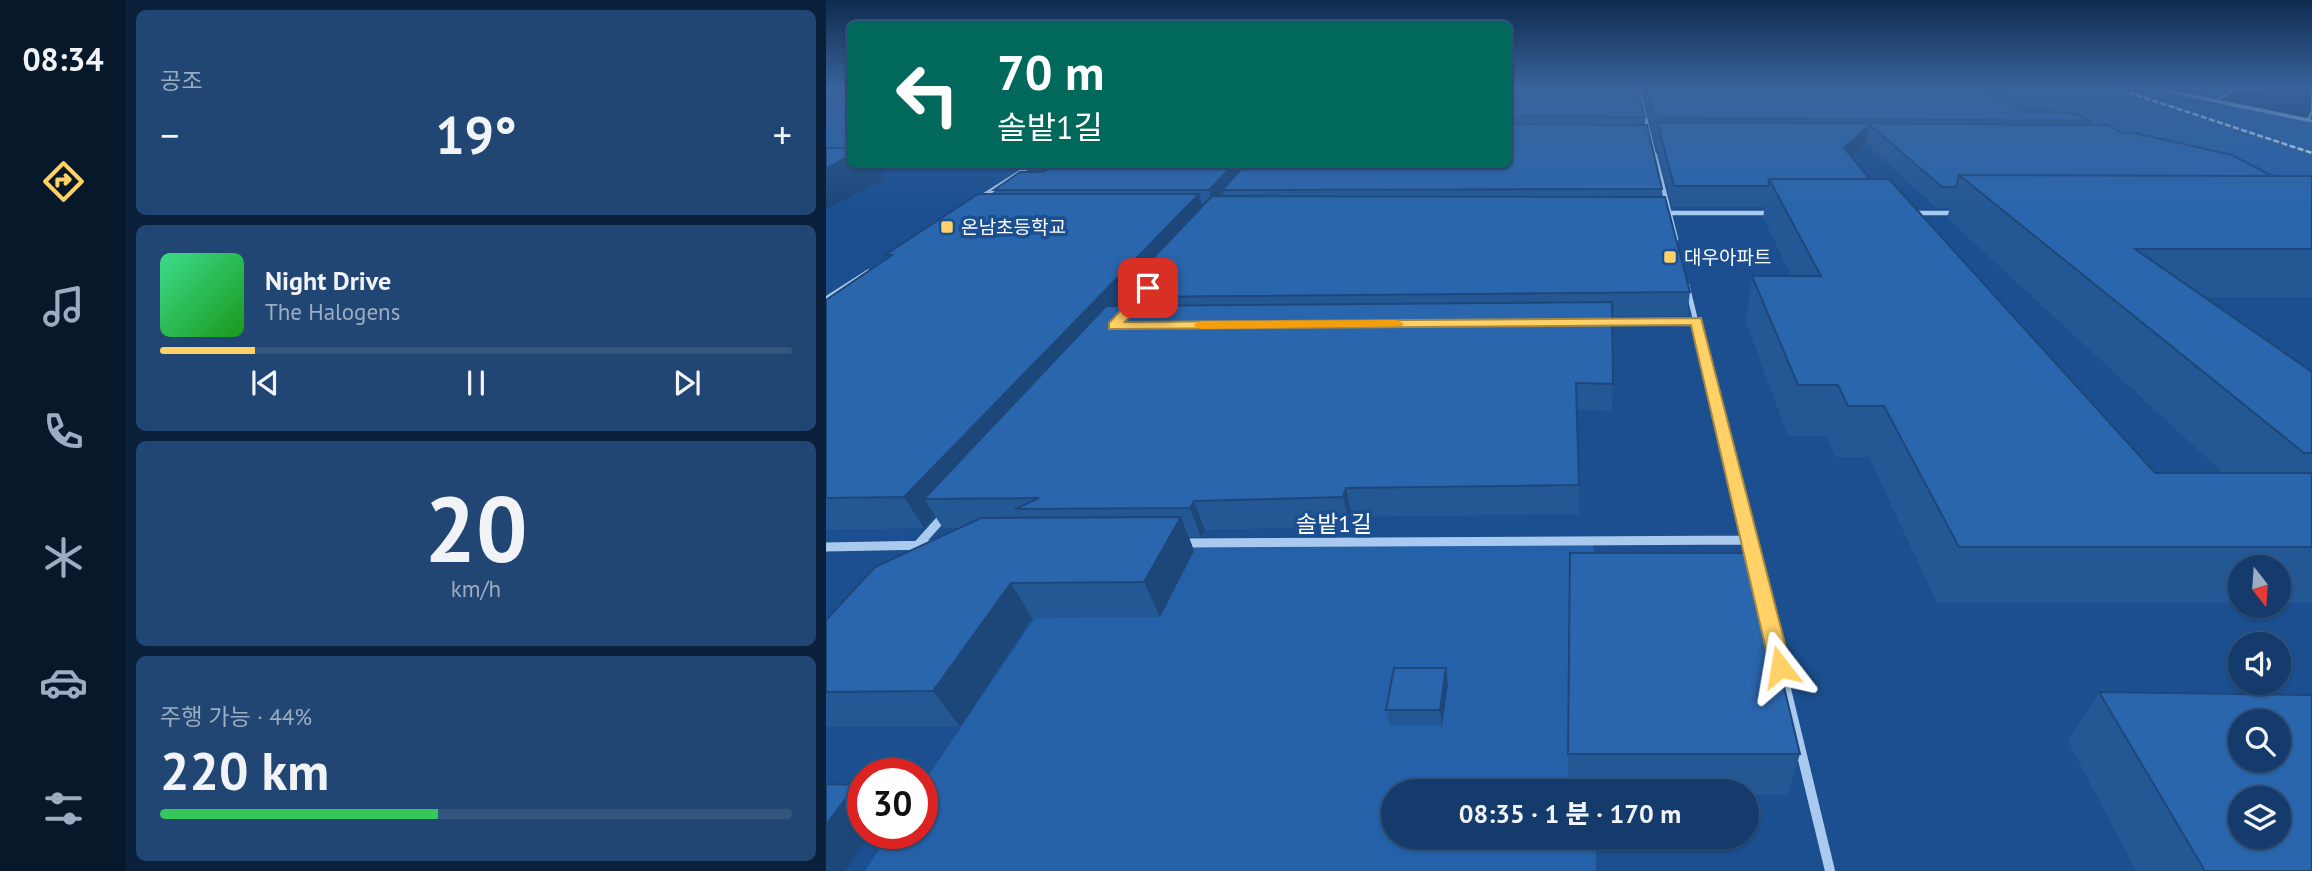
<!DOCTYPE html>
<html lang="ko">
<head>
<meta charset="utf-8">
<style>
	:root { --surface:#143b6b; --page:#214673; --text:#f1f3f6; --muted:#9dadc1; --line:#33557e; --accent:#ffd166 }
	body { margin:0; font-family:"PT Sans","Noto Sans KR",sans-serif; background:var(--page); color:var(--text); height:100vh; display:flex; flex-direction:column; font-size:26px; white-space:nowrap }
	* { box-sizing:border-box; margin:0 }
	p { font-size:23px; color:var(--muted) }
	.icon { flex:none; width:38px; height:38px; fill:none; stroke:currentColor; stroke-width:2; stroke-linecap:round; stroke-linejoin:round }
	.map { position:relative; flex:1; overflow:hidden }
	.sheet { display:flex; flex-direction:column; gap:10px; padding:10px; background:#0b203b; width:700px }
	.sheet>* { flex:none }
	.hud { position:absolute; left:21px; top:21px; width:665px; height:147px; border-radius:10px; box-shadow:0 2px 5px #0004,0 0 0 2px var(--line); background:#00695c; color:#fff; overflow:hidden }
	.needle { width:46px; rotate:163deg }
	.tools { position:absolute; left:1402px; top:555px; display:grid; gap:14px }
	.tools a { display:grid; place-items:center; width:63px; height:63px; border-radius:50%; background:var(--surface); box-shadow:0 2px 5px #0004,0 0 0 2px var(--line); font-size:35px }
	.speed { position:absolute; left:21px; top:758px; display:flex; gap:14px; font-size:35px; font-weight:700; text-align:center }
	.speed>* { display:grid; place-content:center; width:91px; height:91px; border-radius:50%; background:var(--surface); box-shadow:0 2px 5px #0004,0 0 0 2px var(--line); line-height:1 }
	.speed .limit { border:10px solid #d22; background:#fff; color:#111 }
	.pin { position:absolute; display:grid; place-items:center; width:60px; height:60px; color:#fff; margin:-30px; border-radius:14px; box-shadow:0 4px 10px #0006 }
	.me { position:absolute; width:77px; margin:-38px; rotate:346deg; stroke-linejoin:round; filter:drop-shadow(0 0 5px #0008) }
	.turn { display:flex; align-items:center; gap:24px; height:147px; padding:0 35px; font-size:32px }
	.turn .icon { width:91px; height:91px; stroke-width:2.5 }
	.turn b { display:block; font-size:49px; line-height:60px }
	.big { font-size:52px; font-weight:800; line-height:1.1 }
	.sheet .tile { flex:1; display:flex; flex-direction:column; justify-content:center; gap:10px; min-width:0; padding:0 24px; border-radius:10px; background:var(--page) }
	.sheet .dial { align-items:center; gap:0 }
	.dial b { font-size:91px; line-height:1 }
	.song { display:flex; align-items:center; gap:21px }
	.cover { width:84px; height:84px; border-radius:10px; background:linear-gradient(135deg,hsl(150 70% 55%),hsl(120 70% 35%)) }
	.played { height:7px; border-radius:4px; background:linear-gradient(90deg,var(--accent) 15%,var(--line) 15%) }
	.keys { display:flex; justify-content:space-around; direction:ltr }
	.heat { display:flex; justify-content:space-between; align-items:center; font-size:38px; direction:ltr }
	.charge { height:10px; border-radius:5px; background:linear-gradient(90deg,#34c759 44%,var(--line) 0) }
	.trip { position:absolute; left:555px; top:779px; width:378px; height:70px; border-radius:35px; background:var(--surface); box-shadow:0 2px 5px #0004,0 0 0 2px var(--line); font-weight:800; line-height:70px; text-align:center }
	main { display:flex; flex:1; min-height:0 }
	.dock { display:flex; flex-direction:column; width:126px; justify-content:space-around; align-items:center; background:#08182b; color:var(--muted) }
	.dock .icon { width:49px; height:49px }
	.dock .on { color:var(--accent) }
	.dock b { font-size:32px; color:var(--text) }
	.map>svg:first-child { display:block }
</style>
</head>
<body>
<main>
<nav class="dock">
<b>08:34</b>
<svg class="icon on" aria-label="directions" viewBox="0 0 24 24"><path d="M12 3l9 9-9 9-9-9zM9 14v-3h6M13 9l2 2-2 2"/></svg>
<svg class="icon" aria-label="music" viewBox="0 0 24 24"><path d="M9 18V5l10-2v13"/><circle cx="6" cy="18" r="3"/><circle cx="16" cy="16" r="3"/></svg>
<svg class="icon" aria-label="phone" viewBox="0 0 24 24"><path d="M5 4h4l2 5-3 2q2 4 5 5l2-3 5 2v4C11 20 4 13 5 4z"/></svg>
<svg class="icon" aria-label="climate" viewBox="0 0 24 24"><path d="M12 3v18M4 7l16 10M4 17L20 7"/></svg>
<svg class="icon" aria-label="car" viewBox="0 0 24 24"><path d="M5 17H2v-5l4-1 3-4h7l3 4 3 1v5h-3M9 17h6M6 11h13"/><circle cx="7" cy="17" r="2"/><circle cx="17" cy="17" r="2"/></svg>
<svg class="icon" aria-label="filters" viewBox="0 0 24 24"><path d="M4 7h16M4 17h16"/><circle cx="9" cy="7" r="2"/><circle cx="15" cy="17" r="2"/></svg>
</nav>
<section class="sheet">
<div class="tile"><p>공조</p>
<div class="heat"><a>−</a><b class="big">19°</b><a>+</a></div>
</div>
<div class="tile">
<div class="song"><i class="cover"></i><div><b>Night Drive</b><p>The Halogens</p></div></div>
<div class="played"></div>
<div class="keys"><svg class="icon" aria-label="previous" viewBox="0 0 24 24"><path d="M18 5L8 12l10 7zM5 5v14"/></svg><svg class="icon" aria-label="pause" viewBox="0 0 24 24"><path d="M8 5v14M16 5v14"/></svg><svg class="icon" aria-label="next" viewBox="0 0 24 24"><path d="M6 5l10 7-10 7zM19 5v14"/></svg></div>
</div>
<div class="tile dial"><b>20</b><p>km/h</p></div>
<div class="tile"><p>주행 가능 · 44%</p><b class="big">220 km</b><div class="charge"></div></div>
</section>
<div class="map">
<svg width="1486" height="871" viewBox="0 0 1486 871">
	<rect width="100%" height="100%" fill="#1b4f8f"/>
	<path fill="#2461a8" d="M1048,87H1318L1406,108L1375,87H1486L1482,119L1486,121V197L1233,119L1111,87Z
		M20,99H24V155H0V107Z
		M768,540L770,791H567V836L770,837V871H39L64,833H96V785L258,544Z"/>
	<path fill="#123a6d" stroke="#9cc4f0" stroke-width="2" d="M1486,87V112L1482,120L1389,101L1412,88Z"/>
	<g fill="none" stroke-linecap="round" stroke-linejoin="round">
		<path stroke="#a9c9ee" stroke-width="2.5" d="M1486,112L1482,120L1486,121"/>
		<path stroke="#a9c9ee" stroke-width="3.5" d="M812,87L829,157
			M1322,87L1482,120
			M1146,89L1209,87"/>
		<path stroke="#a9c9ee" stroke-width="4.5" d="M829,155L850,239
			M154,198L207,164
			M836,213H946
			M1084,213H1132"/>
		<path stroke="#a9c9ee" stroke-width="5" d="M861,285L877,351
			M0,299L42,272
			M779,322L870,321"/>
		<path stroke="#a9c9ee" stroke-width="7" d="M877,350L910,487"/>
		<path stroke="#a9c9ee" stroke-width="9" d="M910,486L952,658
			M358,543L923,540
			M0,547L104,545
			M90,547L117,517"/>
		<path stroke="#a9c9ee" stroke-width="10" d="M952,656L1004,871"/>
		<path stroke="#fff" stroke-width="2.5" stroke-dasharray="6 2.5" stroke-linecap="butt" d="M1286,87L1486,153"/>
	</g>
	<path fill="#245895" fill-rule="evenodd" d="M682,87L819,117V125L836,189V197L864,292L861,316H786L787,384L786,411L751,410L753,485V514L526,517L524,526L379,530L375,537H363L368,551L334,617L206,618L134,727H0V620L133,528H117L109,516L98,528L0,530V300L61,259L59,255L170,194L168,190L682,164Z
		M819,87H1144L1199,111L1266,121L1265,125L1446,176H1486V297H1379L1486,372V603H1452V567H1414V603H1111L1043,457H1009L1000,436H962L920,322L926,276H965L937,217L939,207H846L829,140L830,132H827L818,94ZM1040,143L1110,208H1124L1121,218L1397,473H1329L1044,179L1025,157Z
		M622,684L616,726H564L560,710Z
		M1273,692L1486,871H1310L1242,741Z
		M742,754H974L961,795H920V791H742Z"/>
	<path fill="#1d4779" d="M0,87H12L0,92Z
		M1044,125L1040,143L1014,168L1018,148Z
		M24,156V164H51L59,179L0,209V168Z
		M408,164H428L396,190L398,197L388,207L383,190Z
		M373,194L379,217L290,297L295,310L98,499L109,516L98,528L78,497Z
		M520,488L526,517L524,526L517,497Z
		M368,501L379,530L375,537L364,508Z
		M355,517L368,551L334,617L318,582Z
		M185,583L206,618L134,727L107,691Z
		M620,668L622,684L616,726L614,710Z
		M30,785L37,792V833H46L19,871H0V825Z"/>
	<path fill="#2a66ad" stroke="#1d4779" stroke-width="2" fill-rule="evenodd" d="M682,87H811L819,117L682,116Z
		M820,87H1144L1162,91L1199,111L1242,112L1266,121L828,118Z
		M831,122L1282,125L1296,133H1309L1406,155L1446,176L1133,175L1130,187H1116L1044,125L1018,148L1044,179H943L942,186H848Z
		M682,124L821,125L836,189L396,190L420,164H682Z
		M0,148H24V156L0,168Z
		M228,164H408L383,190H168L194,172H217Z
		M1133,175L1486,176V249H1309L1486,372V453H1478Z
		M943,179H1063L1329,473H1486V547H1133L1058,406H1022L1012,385H972L926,276H995Z
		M152,194H373L78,497L0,498V300L66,255H59Z
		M386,196L839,197L864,292L290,297Z
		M786,302L787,384L750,383L753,485L520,488L517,497L368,501L364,508L189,509L213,498L98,499L280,306Z
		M355,517L318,582L185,583L107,691L0,692V620L49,567L155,518Z
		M744,553H926L974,754H742Z
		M568,668H620L614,710H560Z
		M1273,692L1486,695V871H1379ZM1414,721H1452V760H1414ZM1414,798H1452V836H1414Z
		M0,784L30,785L0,825Z"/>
	<linearGradient id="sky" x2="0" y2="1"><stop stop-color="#0f2b4f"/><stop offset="0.42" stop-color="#39639b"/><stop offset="1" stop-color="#39639b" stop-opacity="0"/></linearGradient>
	<rect width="1486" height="209" fill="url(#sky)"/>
	<path fill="#ffd166" stroke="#a68842" stroke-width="2" d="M322,284L328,288L299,322L875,318L965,667L962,674L954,676L947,674L944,667L865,325L283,329V323L318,285Z"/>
	<path fill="#f59e0b" d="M571,320L578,324L576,326L374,329L367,325L374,321Z"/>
	<g fill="#ffd166" stroke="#1b4f8f" stroke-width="2.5">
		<rect x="114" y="220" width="14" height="14" rx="3.5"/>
		<rect x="837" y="250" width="14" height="14" rx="3.5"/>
	</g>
	<g text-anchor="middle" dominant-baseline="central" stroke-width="7" stroke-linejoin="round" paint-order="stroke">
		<g font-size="19" fill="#fff" stroke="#1b4f8f" text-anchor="start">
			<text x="135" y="227">온남초등학교</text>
			<text x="858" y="257">대우아파트</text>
		</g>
		<g font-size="23" fill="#fff" stroke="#1b4f8f">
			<text x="508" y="523">솔밭1길</text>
		</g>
	</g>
</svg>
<div class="tools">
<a><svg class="needle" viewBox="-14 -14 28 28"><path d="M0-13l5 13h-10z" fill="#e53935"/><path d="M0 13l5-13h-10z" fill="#9dadc1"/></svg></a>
<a><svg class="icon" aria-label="sound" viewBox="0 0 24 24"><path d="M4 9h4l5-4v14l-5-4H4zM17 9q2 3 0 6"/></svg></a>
<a><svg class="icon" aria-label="search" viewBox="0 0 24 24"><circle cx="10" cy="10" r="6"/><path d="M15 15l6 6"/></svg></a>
<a><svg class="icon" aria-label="layers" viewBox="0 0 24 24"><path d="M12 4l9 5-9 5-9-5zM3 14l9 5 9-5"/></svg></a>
</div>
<div class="speed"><div class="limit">30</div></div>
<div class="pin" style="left:322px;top:288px;background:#d93025"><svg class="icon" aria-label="arrive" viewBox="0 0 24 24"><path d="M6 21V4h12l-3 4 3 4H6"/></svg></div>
<svg class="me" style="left:954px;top:667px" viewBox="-20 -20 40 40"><path d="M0-17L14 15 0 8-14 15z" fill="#ffd166" stroke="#fff" stroke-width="4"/></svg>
<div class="trip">08:35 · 1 분 · 170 m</div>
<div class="hud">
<div class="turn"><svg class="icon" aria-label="left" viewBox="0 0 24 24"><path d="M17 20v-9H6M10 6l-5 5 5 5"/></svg><div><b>70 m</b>솔밭1길</div></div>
</div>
</div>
</main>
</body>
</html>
